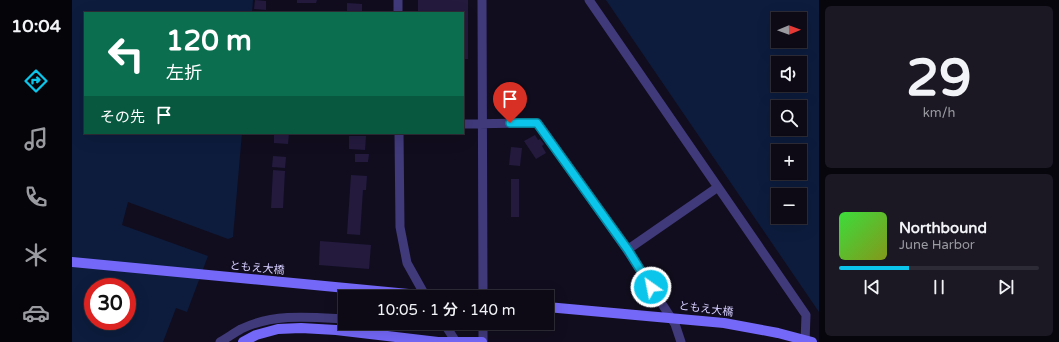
<!DOCTYPE html>
<html lang="ja">
<head>
<meta charset="utf-8">
<style>
	:root { --surface:#0d0a16; --page:#1b1823; --text:#f1f3f6; --muted:#9a9aa1; --line:#2d2b35; --accent:#0bc6ea }
	body { margin:0; font-family:"Varela Round","Noto Sans JP",sans-serif; background:var(--page); color:var(--text); height:100vh; display:flex; flex-direction:column; font-size:15px; white-space:nowrap }
	* { box-sizing:border-box; margin:0 }
	p { font-size:13px; color:var(--muted) }
	.icon { flex:none; width:22px; height:22px; fill:none; stroke:currentColor; stroke-width:2; stroke-linecap:round; stroke-linejoin:round }
	.map { position:relative; flex:1; overflow:hidden }
	.panel { display:flex; flex-direction:column; gap:6px; padding:6px; background:#07060c; width:240px }
	.panel>* { flex:none }
	.top-card { position:absolute; left:12px; top:12px; width:380px; height:122px; border-radius:0px; box-shadow:0 4px 16px #0002,0 0 0 1px var(--line); background:#0b6e4f; color:#fff; overflow:hidden }
	.needle { width:26px; rotate:89deg }
	.tools { position:absolute; left:699px; top:12px; display:grid; gap:8px }
	.tools a { display:grid; place-items:center; width:36px; height:36px; border-radius:0px; background:var(--surface); box-shadow:0 4px 16px #0002,0 0 0 1px var(--line); font-size:20px }
	.speed { position:absolute; left:12px; top:278px; display:flex; gap:8px; font-size:20px; font-weight:700; text-align:center }
	.speed>* { display:grid; place-content:center; width:52px; height:52px; border-radius:50%; background:var(--surface); box-shadow:0 4px 16px #0002,0 0 0 1px var(--line); line-height:1 }
	.speed .limit { border:6px solid #d22; background:#fff; color:#111 }
	.pin { position:absolute; display:grid; place-items:center; width:34px; height:34px; color:#fff; margin:-41px -17px; border-radius:50% 50% 50% 0; rotate:-45deg; box-shadow:0 0 4px #0007 }
	.pin .icon { rotate:45deg }
	.me { position:absolute; width:44px; margin:-22px; rotate:327deg; stroke-linejoin:round; filter:drop-shadow(0 0 3px #0008) }
	.turn { display:flex; align-items:center; gap:14px; height:84px; padding:0 16px; font-size:18px }
	.turn .icon { width:52px; height:52px; stroke-width:2.5 }
	.turn b { display:block; font-size:28px; line-height:34px }
	.then { display:flex; align-items:center; height:38px; padding:0 16px; background:#0003; gap:8px; font-size:15px }
	.panel .widget { flex:1; display:flex; flex-direction:column; justify-content:center; gap:6px; min-width:0; padding:0 14px; border-radius:6px; background:var(--page) }
	.panel .dial { align-items:center; gap:0 }
	.dial b { font-size:52px; line-height:1 }
	.song { display:flex; align-items:center; gap:12px }
	.cover { width:48px; height:48px; border-radius:6px; background:linear-gradient(135deg,hsl(120 70% 55%),hsl(70 70% 35%)) }
	.played { height:4px; border-radius:2px; background:linear-gradient(90deg,var(--accent) 35%,var(--line) 35%) }
	.keys { display:flex; justify-content:space-around; direction:ltr }
	.trip { position:absolute; left:266px; top:290px; width:216px; height:40px; border-radius:0px; background:var(--surface); box-shadow:0 4px 16px #0002,0 0 0 1px var(--line); font-weight:600; line-height:40px; text-align:center }
	main { display:flex; flex:1; min-height:0 }
	.tabs { display:flex; flex-direction:column; width:72px; justify-content:space-around; align-items:center; background:#050409; color:var(--muted) }
	.tabs .icon { width:28px; height:28px }
	.tabs .selected { color:var(--accent) }
	.tabs b { font-size:18px; color:var(--text) }
	.map>svg:first-child { display:block }
</style>
</head>
<body>
<main>
<nav class="tabs">
<b>10:04</b>
<svg class="icon selected" aria-label="directions" viewBox="0 0 24 24"><path d="M12 3l9 9-9 9-9-9zM9 14v-3h6M13 9l2 2-2 2"/></svg>
<svg class="icon" aria-label="music" viewBox="0 0 24 24"><path d="M9 18V5l10-2v13"/><circle cx="6" cy="18" r="3"/><circle cx="16" cy="16" r="3"/></svg>
<svg class="icon" aria-label="phone" viewBox="0 0 24 24"><path d="M5 4h4l2 5-3 2q2 4 5 5l2-3 5 2v4C11 20 4 13 5 4z"/></svg>
<svg class="icon" aria-label="climate" viewBox="0 0 24 24"><path d="M12 3v18M4 7l16 10M4 17L20 7"/></svg>
<svg class="icon" aria-label="car" viewBox="0 0 24 24"><path d="M5 17H2v-5l4-1 3-4h7l3 4 3 1v5h-3M9 17h6M6 11h13"/><circle cx="7" cy="17" r="2"/><circle cx="17" cy="17" r="2"/></svg>
</nav>
<div class="map">
<svg width="747" height="342" viewBox="0 0 747 342">
	<rect width="100%" height="100%" fill="#110d1e"/>
	<path fill="#0d1c3d" fill-rule="evenodd" d="M0,0H181L180,13H13V133H170L161,237L156,239L56,202L50,225L136,256L115,312L104,308L91,342H0ZM21,287H55V321H21Z
		M534,0H747V312ZM706,19H728V41H706ZM706,63H728V85H706ZM706,107H728V129H706ZM706,151H728V173H706ZM706,195H728V217H706Z"/>
	<path fill="#231a3e" d="M183,0L194,1V10L182,9Z
		M225,0H245L244,3H225Z
		M346,0H396V59H391V13H346Z
		M275,3L290,4V13H275Z
		M202,133H217L216,144L202,143Z
		M463,135L466,140L468,139L472,144L470,146L474,153L464,159L452,141Z
		M277,136H294L293,150L277,149Z
		M439,147L450,148L448,166L437,165Z
		M283,154H297L296,162H283Z
		M201,156L214,157L213,168L200,167Z
		M201,170L213,171L211,208H199Z
		M279,175L295,176L294,190H291L288,235L275,234Z
		M439,179H447V217H439Z
		M248,241L299,245L297,269L247,265Z"/>
	<g fill="none" stroke-linecap="round" stroke-linejoin="round">
		<path stroke="#403a7b" stroke-width="9" d="M326,0V13
			M410,0L411,297
			M517,0L734,315L733,342
			M391,124L465,123L555,250L603,324L609,342
			M327,133L328,227L335,263L354,297
			M555,250L646,187
			M372,323L384,342
			M411,323V342
			M148,342C155,338 162,333 169,329C202,313 238,317 273,319"/>
		<path stroke="#7468f8" stroke-width="10" d="M171,342L184,335L206,329L229,328L264,330L366,342H410"/>
		<path stroke="#7468f8" stroke-width="10" d="M0,262L368,297
			M475,307L652,323L706,333L740,342"/>
	</g>
	<g fill="none" stroke-linecap="round" stroke-linejoin="round">
		<g stroke="#078198" stroke-width="10">
			<path id="route" d="M438,123H465L556,250L579,287"/>
		</g>
		<use href="#route" stroke="#0bc6ea" stroke-width="7"/>
	</g>
	<g text-anchor="middle" dominant-baseline="central" stroke-width="4" stroke-linejoin="round" paint-order="stroke">
		<g font-size="11" fill="#d4ccfd" stroke="#110d1e">
			<text transform="translate(185 268) rotate(5)">ともえ大橋</text>
			<text transform="translate(634 309) rotate(7)">ともえ大橋</text>
		</g>
	</g>
</svg>
<div class="tools">
<a><svg class="needle" viewBox="-14 -14 28 28"><path d="M0-13l5 13h-10z" fill="#e53935"/><path d="M0 13l5-13h-10z" fill="#9a9aa1"/></svg></a>
<a><svg class="icon" aria-label="sound" viewBox="0 0 24 24"><path d="M4 9h4l5-4v14l-5-4H4zM17 9q2 3 0 6"/></svg></a>
<a><svg class="icon" aria-label="search" viewBox="0 0 24 24"><circle cx="10" cy="10" r="6"/><path d="M15 15l6 6"/></svg></a>
<a>+</a>
<a>−</a>
</div>
<div class="speed"><div class="limit">30</div></div>
<div class="pin" style="left:438px;top:123px;background:#d93025"><svg class="icon" aria-label="arrive" viewBox="0 0 24 24"><path d="M6 21V4h12l-3 4 3 4H6"/></svg></div>
<svg class="me" style="left:579px;top:287px" viewBox="-20 -20 40 40"><circle r="17" fill="#0bc6ea" stroke="#fff" stroke-width="3"/><path d="M0-11L8 9 0 5-8 9z" fill="#fff"/></svg>
<div class="trip">10:05 · 1 分 · 140 m</div>
<div class="top-card">
<div class="turn"><svg class="icon" aria-label="left" viewBox="0 0 24 24"><path d="M17 20v-9H6M10 6l-5 5 5 5"/></svg><div><b>120 m</b>左折</div></div>
<div class="then">その先<svg class="icon" aria-label="arrive" viewBox="0 0 24 24"><path d="M6 21V4h12l-3 4 3 4H6"/></svg></div>
</div>
</div>
<section class="panel">
<div class="widget dial"><b>29</b><p>km/h</p></div>
<div class="widget">
<div class="song"><i class="cover"></i><div><b>Northbound</b><p>June Harbor</p></div></div>
<div class="played"></div>
<div class="keys"><svg class="icon" aria-label="previous" viewBox="0 0 24 24"><path d="M18 5L8 12l10 7zM5 5v14"/></svg><svg class="icon" aria-label="pause" viewBox="0 0 24 24"><path d="M8 5v14M16 5v14"/></svg><svg class="icon" aria-label="next" viewBox="0 0 24 24"><path d="M6 5l10 7-10 7zM19 5v14"/></svg></div>
</div>
</section>
</main>
</body>
</html>
